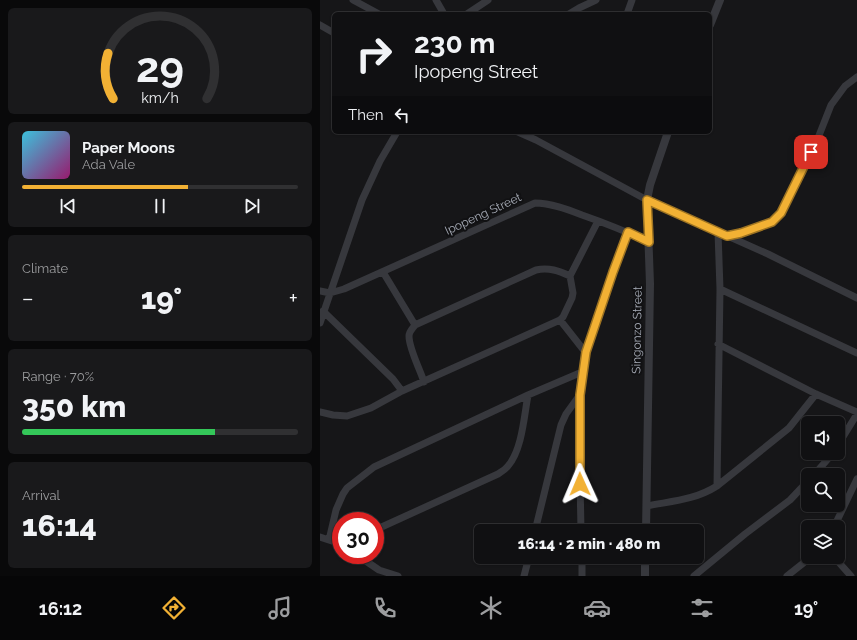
<!DOCTYPE html>
<html lang="en">
<head>
<meta charset="utf-8">
<style>
	:root { --surface:#101012; --page:#19191b; --text:#f1f3f6; --muted:#9c9d9f; --line:#303032; --accent:#f2b134 }
	body { margin:0; font-family:Raleway,sans-serif; background:var(--page); color:var(--text); height:100vh; display:flex; flex-direction:column; font-size:15px; white-space:nowrap }
	* { box-sizing:border-box; margin:0 }
	p { font-size:13px; color:var(--muted) }
	.icon { flex:none; width:22px; height:22px; fill:none; stroke:currentColor; stroke-width:2; stroke-linecap:round; stroke-linejoin:round }
	.map { position:relative; flex:1; overflow:hidden }
	.details { display:flex; flex-direction:column; gap:8px; padding:8px; background:#09090a; width:320px }
	.details>* { flex:none }
	.banner { position:absolute; left:12px; top:12px; width:380px; height:122px; border-radius:6px; box-shadow:0 1px 3px #0004,0 0 0 1px var(--line); background:#101012; color:var(--text); overflow:hidden }
	.buttons { position:absolute; left:481px; top:416px; display:grid; gap:8px }
	.buttons a { display:grid; place-items:center; width:44px; height:44px; border-radius:6px; background:var(--surface); box-shadow:0 1px 3px #0004,0 0 0 1px var(--line); font-size:20px }
	.speed { position:absolute; left:12px; top:512px; display:flex; gap:8px; font-size:20px; font-weight:700; text-align:center }
	.speed>* { display:grid; place-content:center; width:52px; height:52px; border-radius:50%; background:var(--surface); box-shadow:0 1px 3px #0004,0 0 0 1px var(--line); line-height:1 }
	.speed .limit { border:6px solid #d22; background:#fff; color:#111 }
	.pin { position:absolute; display:grid; place-items:center; width:34px; height:34px; color:#fff; margin:-17px; border-radius:8px; box-shadow:0 2px 6px #0006 }
	.me { position:absolute; width:44px; margin:-22px; rotate:359deg; stroke-linejoin:round; filter:drop-shadow(0 0 3px #0008) }
	.turn { display:flex; align-items:center; gap:14px; height:84px; padding:0 16px; font-size:18px }
	.turn .icon { width:52px; height:52px; stroke-width:2.5 }
	.turn b { display:block; font-size:28px; line-height:34px }
	.then { display:flex; align-items:center; height:38px; padding:0 16px; background:#0003; gap:8px; font-size:15px }
	.big { font-size:30px; font-weight:800; line-height:1.1 }
	.details .card { flex:1; display:flex; flex-direction:column; justify-content:center; gap:6px; min-width:0; padding:0 14px; border-radius:6px; background:var(--page) }
	.details .dial { align-items:center; gap:0 }
	.dial svg { height:104px; overflow:visible; fill:none; stroke:var(--line); stroke-width:7; stroke-linecap:round; text-anchor:middle }
	.dial text { fill:var(--text); stroke:none }
	.song { display:flex; align-items:center; gap:12px }
	.cover { width:48px; height:48px; border-radius:6px; background:linear-gradient(135deg,hsl(190 70% 55%),hsl(320 70% 35%)) }
	.played { height:4px; border-radius:2px; background:linear-gradient(90deg,var(--accent) 60%,var(--line) 60%) }
	.keys { display:flex; justify-content:space-around; direction:ltr }
	.heat { display:flex; justify-content:space-between; align-items:center; font-size:22px; direction:ltr }
	.charge { height:6px; border-radius:3px; background:linear-gradient(90deg,#34c759 70%,var(--line) 0) }
	.trip { position:absolute; left:154px; top:524px; width:230px; height:40px; border-radius:6px; background:var(--surface); box-shadow:0 1px 3px #0004,0 0 0 1px var(--line); font-weight:800; line-height:40px; text-align:center }
	.dock { display:flex; height:64px; justify-content:space-around; align-items:center; background:#060607; color:var(--muted) }
	.dock .icon { width:28px; height:28px }
	.dock .active { color:var(--accent) }
	.dock b { font-size:18px; color:var(--text) }
	main { display:flex; flex:1; min-height:0 }
	.map>svg:first-child { display:block }
</style>
</head>
<body>
<main>
<section class="details">
<div class="card dial"><svg viewBox="0 0 100 80">
<path d="M14 69A42 42 0 1 1 86 69"/>
<path d="M14 69A42 42 0 0 1 10 34" stroke="#f2b134"/>
<text x="50" y="56" font-size="32" font-weight="700">29</text>
<text x="50" y="72" font-size="11">km/h</text>
</svg></div>
<div class="card">
<div class="song"><i class="cover"></i><div><b>Paper Moons</b><p>Ada Vale</p></div></div>
<div class="played"></div>
<div class="keys"><svg class="icon" aria-label="previous" viewBox="0 0 24 24"><path d="M18 5L8 12l10 7zM5 5v14"/></svg><svg class="icon" aria-label="pause" viewBox="0 0 24 24"><path d="M8 5v14M16 5v14"/></svg><svg class="icon" aria-label="next" viewBox="0 0 24 24"><path d="M6 5l10 7-10 7zM19 5v14"/></svg></div>
</div>
<div class="card"><p>Climate</p>
<div class="heat"><a>−</a><b class="big">19°</b><a>+</a></div>
</div>
<div class="card"><p>Range · 70%</p><b class="big">350 km</b><div class="charge"></div></div>
<div class="card"><p>Arrival</p><b class="big">16:14</b></div>
</section>
<div class="map">
<svg width="537" height="576" viewBox="0 0 537 576">
	<rect width="100%" height="100%" fill="#161618"/>
	<g fill="none" stroke-linecap="round" stroke-linejoin="round">
		<path stroke="#37383d" stroke-width="7" d="M33,0L59,14
			M116,0L124,14
			M147,14L168,0
			M249,14L259,8L276,0
			M307,14L312,0
			M0,25L14,33
			M198,132L216,140L327,200L448,254L537,298
			M407,236C425,232 449,228 461,213L498,138L511,105L525,86L537,77
			M63,272L95,325
			M400,289L537,353
			M0,291L10,293L24,289L215,203C231,203 247,209 262,215C285,223 307,232 329,242
			M3,311L73,379L82,391
			M240,320L266,353
			M0,323L42,200L60,161L77,132
			M398,344L496,394L537,412
			M104,382C100,369 89,349 89,336C89,331 93,328 95,325L216,270C229,267 239,271 250,276
			M0,412L13,415L27,416L51,408L82,391L240,320L243,317L252,298L253,293L250,276L278,221
			M518,445L537,414
			M494,475L513,453
			M397,486L400,289L398,232
			M327,506C352,501 375,500 397,486L469,428L496,394
			M514,527L537,479
			M55,530L178,474C181,472 185,470 188,466C202,450 204,417 208,395
			M215,531L241,425L246,414L259,396
			M261,531L259,426V395L262,372L266,353L293,272L309,232
			M0,537L21,544
			M9,540L16,510L23,494L27,488L54,467L208,395L262,372
			M37,555L59,570L78,576
			M262,557V576
			M514,557L531,576
			M204,576L209,557
			M374,576L425,534L470,500L488,481
			M467,576L491,557"/>
		<path stroke="#37383d" stroke-width="8" d="M390,25L400,0
			M326,531L330,284L327,200L330,185L348,132
			M325,576V557"/>
	</g>
	<g fill="none" stroke-linecap="round" stroke-linejoin="round">
		<g stroke="#9d7322" stroke-width="10">
			<path id="route" d="M260,484V395L266,352L293,272L308,232L329,242L327,200L407,236L421,233L452,222L461,213L491,152"/>
		</g>
		<use href="#route" stroke="#f2b134" stroke-width="7"/>
	</g>
	<g text-anchor="middle" dominant-baseline="central" stroke-width="4" stroke-linejoin="round" paint-order="stroke">
		<g font-size="12" fill="#a8adb8" stroke="#111113">
			<text transform="translate(163 214) rotate(-25)">Ipopeng Street</text>
			<text transform="translate(317 330) rotate(-89)">Singonzo Street</text>
		</g>
	</g>
</svg>
<div class="buttons">
<a><svg class="icon" aria-label="sound" viewBox="0 0 24 24"><path d="M4 9h4l5-4v14l-5-4H4zM17 9q2 3 0 6"/></svg></a>
<a><svg class="icon" aria-label="search" viewBox="0 0 24 24"><circle cx="10" cy="10" r="6"/><path d="M15 15l6 6"/></svg></a>
<a><svg class="icon" aria-label="layers" viewBox="0 0 24 24"><path d="M12 4l9 5-9 5-9-5zM3 14l9 5 9-5"/></svg></a>
</div>
<div class="speed"><div class="limit">30</div></div>
<div class="pin" style="left:491px;top:152px;background:#d93025"><svg class="icon" aria-label="arrive" viewBox="0 0 24 24"><path d="M6 21V4h12l-3 4 3 4H6"/></svg></div>
<svg class="me" style="left:260px;top:484px" viewBox="-20 -20 40 40"><path d="M0-17L14 15 0 8-14 15z" fill="#f2b134" stroke="#fff" stroke-width="4"/></svg>
<div class="trip">16:14 · 2 min · 480 m</div>
<div class="banner">
<div class="turn"><svg class="icon" aria-label="right" viewBox="0 0 24 24"><path d="M7 20v-9h11M14 6l5 5-5 5"/></svg><div><b>230 m</b>Ipopeng Street</div></div>
<div class="then">Then<svg class="icon" aria-label="left" viewBox="0 0 24 24"><path d="M17 20v-9H6M10 6l-5 5 5 5"/></svg></div>
</div>
</div>
</main>
<nav class="dock">
<b>16:12</b>
<svg class="icon active" aria-label="directions" viewBox="0 0 24 24"><path d="M12 3l9 9-9 9-9-9zM9 14v-3h6M13 9l2 2-2 2"/></svg>
<svg class="icon" aria-label="music" viewBox="0 0 24 24"><path d="M9 18V5l10-2v13"/><circle cx="6" cy="18" r="3"/><circle cx="16" cy="16" r="3"/></svg>
<svg class="icon" aria-label="phone" viewBox="0 0 24 24"><path d="M5 4h4l2 5-3 2q2 4 5 5l2-3 5 2v4C11 20 4 13 5 4z"/></svg>
<svg class="icon" aria-label="climate" viewBox="0 0 24 24"><path d="M12 3v18M4 7l16 10M4 17L20 7"/></svg>
<svg class="icon" aria-label="car" viewBox="0 0 24 24"><path d="M5 17H2v-5l4-1 3-4h7l3 4 3 1v5h-3M9 17h6M6 11h13"/><circle cx="7" cy="17" r="2"/><circle cx="17" cy="17" r="2"/></svg>
<svg class="icon" aria-label="filters" viewBox="0 0 24 24"><path d="M4 7h16M4 17h16"/><circle cx="9" cy="7" r="2"/><circle cx="15" cy="17" r="2"/></svg>
<b>19°</b>
</nav>
</body>
</html>
